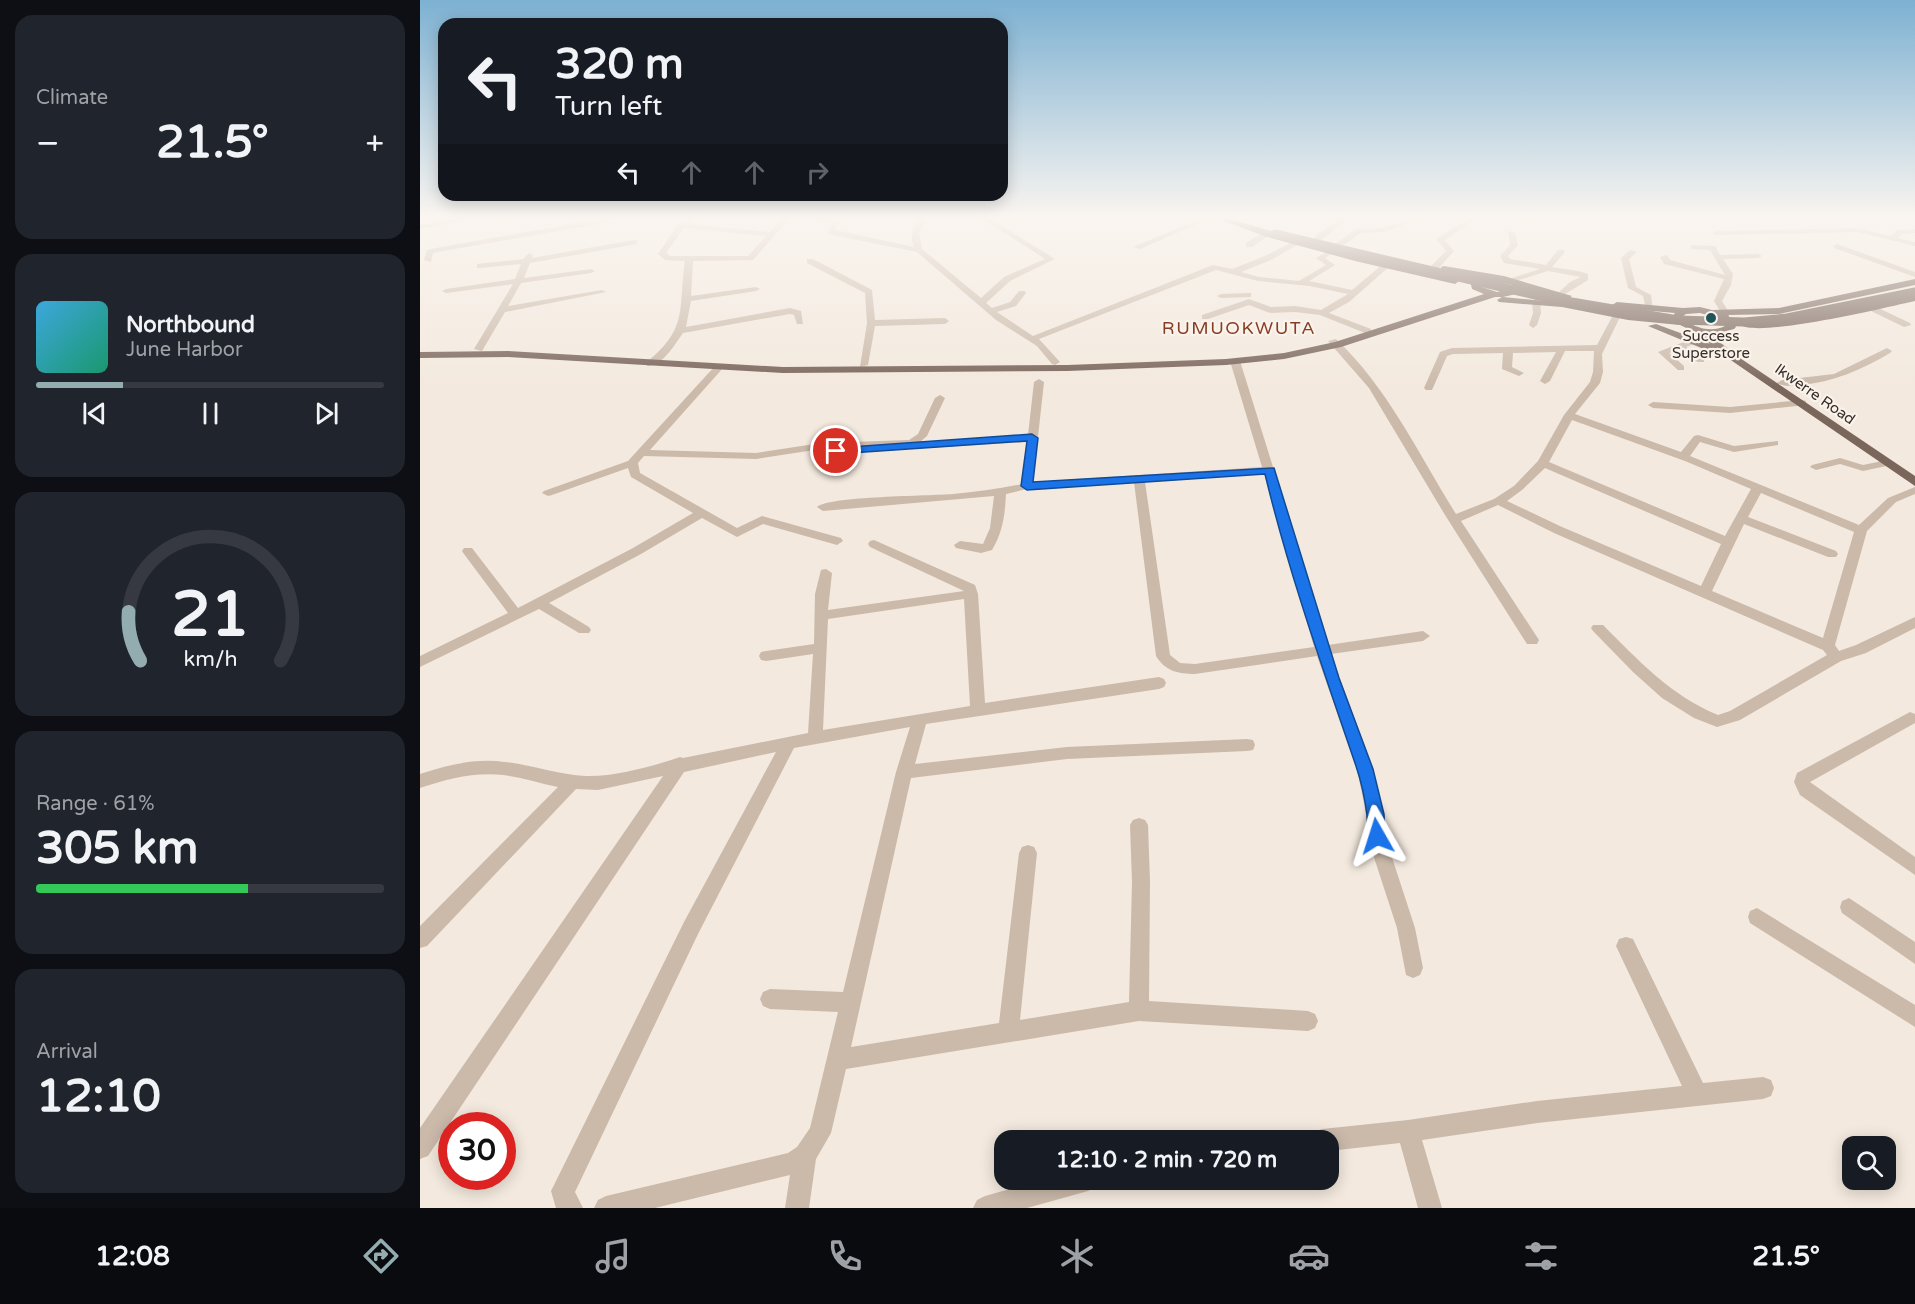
<!DOCTYPE html>
<html lang="en">
<head>
<meta charset="utf-8">
<style>
	:root { --surface:#171b24; --page:#20242c; --text:#f1f3f6; --muted:#9ea1a6; --line:#363941; --accent:#92acb0 }
	body { margin:0; font-family:"Varela Round",sans-serif; background:var(--page); color:var(--text); height:100vh; display:flex; flex-direction:column; font-size:22px; white-space:nowrap }
	* { box-sizing:border-box; margin:0 }
	p { font-size:20px; color:var(--muted) }
	.icon { flex:none; width:33px; height:33px; fill:none; stroke:currentColor; stroke-width:2; stroke-linecap:round; stroke-linejoin:round }
	.map { position:relative; flex:1; overflow:hidden }
	.side { display:flex; flex-direction:column; gap:15px; padding:15px; background:#0d0f14; width:420px }
	.side>* { flex:none }
	.hud { position:absolute; left:18px; top:18px; width:570px; height:183px; border-radius:18px; box-shadow:0 3px 15px #0003; background:#171b24; color:var(--text); overflow:hidden }
	.controls { position:absolute; left:1422px; top:1136px; display:grid; gap:12px }
	.controls a { display:grid; place-items:center; width:54px; height:54px; border-radius:12px; background:var(--surface); box-shadow:0 3px 15px #0003; font-size:30px }
	.speed { position:absolute; left:18px; top:1112px; display:flex; gap:12px; font-size:30px; font-weight:700; text-align:center }
	.speed>* { display:grid; place-content:center; width:78px; height:78px; border-radius:50%; background:var(--surface); box-shadow:0 3px 15px #0003; line-height:1 }
	.speed .limit { border:9px solid #d22; background:#fff; color:#111 }
	.pin { position:absolute; display:grid; place-items:center; width:51px; height:51px; color:#fff; margin:-26px; border:3px solid #fff; border-radius:50%; box-shadow:0 2px 6px #0007 }
	.me { position:absolute; width:66px; margin:-33px; rotate:354deg; stroke-linejoin:round; filter:drop-shadow(0 0 4px #0008) }
	.turn { display:flex; align-items:center; gap:21px; height:126px; padding:0 18px; font-size:27px }
	.turn .icon { width:78px; height:78px; stroke-width:2.5 }
	.turn b { display:block; font-size:42px; line-height:51px }
	.lanes { display:flex; align-items:center; height:57px; padding:0 18px; background:#0003; justify-content:center; gap:30px; direction:ltr }
	.lanes .off { opacity:.35 }
	.big { font-size:45px; font-weight:800; line-height:1.1 }
	.side .widget { flex:1; display:flex; flex-direction:column; justify-content:center; gap:9px; min-width:0; padding:0 21px; border-radius:18px; background:var(--page) }
	.side .dial { align-items:center; gap:0 }
	.dial svg { height:156px; overflow:visible; fill:none; stroke:var(--line); stroke-width:7; stroke-linecap:round; text-anchor:middle }
	.dial text { fill:var(--text); stroke:none }
	.song { display:flex; align-items:center; gap:18px }
	.cover { width:72px; height:72px; border-radius:9px; background:linear-gradient(135deg,hsl(200 70% 55%),hsl(160 70% 35%)) }
	.played { height:6px; border-radius:3px; background:linear-gradient(90deg,var(--accent) 25%,var(--line) 25%) }
	.keys { display:flex; justify-content:space-around; direction:ltr }
	.heat { display:flex; justify-content:space-between; align-items:center; font-size:33px; direction:ltr }
	.charge { height:9px; border-radius:4px; background:linear-gradient(90deg,#34c759 61%,var(--line) 0) }
	.trip { position:absolute; left:574px; top:1130px; width:345px; height:60px; border-radius:18px; background:var(--surface); box-shadow:0 3px 15px #0003; font-weight:800; line-height:60px; text-align:center }
	.dock { display:flex; height:96px; justify-content:space-around; align-items:center; background:#090b0e; color:var(--muted) }
	.dock .icon { width:42px; height:42px }
	.dock .active { color:var(--accent) }
	.dock b { font-size:27px; color:var(--text) }
	main { display:flex; flex:1; min-height:0 }
	.map>svg:first-child { display:block }
</style>
</head>
<body>
<main>
<section class="side">
<div class="widget"><p>Climate</p>
<div class="heat"><a>−</a><b class="big">21.5°</b><a>+</a></div>
</div>
<div class="widget">
<div class="song"><i class="cover"></i><div><b>Northbound</b><p>June Harbor</p></div></div>
<div class="played"></div>
<div class="keys"><svg class="icon" aria-label="previous" viewBox="0 0 24 24"><path d="M18 5L8 12l10 7zM5 5v14"/></svg><svg class="icon" aria-label="pause" viewBox="0 0 24 24"><path d="M8 5v14M16 5v14"/></svg><svg class="icon" aria-label="next" viewBox="0 0 24 24"><path d="M6 5l10 7-10 7zM19 5v14"/></svg></div>
</div>
<div class="widget dial"><svg viewBox="0 0 100 80">
<path d="M14 69A42 42 0 1 1 86 69"/>
<path d="M14 69A42 42 0 0 1 8 44" stroke="#92acb0"/>
<text x="50" y="56" font-size="32" font-weight="700">21</text>
<text x="50" y="72" font-size="11">km/h</text>
</svg></div>
<div class="widget"><p>Range · 61%</p><b class="big">305 km</b><div class="charge"></div></div>
<div class="widget"><p>Arrival</p><b class="big">12:10</b></div>
</section>
<div class="map">
<svg width="1495" height="1208" viewBox="0 0 1495 1208">
	<rect width="100%" height="100%" fill="#f3e9de"/>
	<g fill="none" stroke-linecap="round" stroke-linejoin="round">
		<path fill="#cbbaaa" fill-rule="evenodd" d="M33,219H46L0,229V225Z
			M181,219H191L174,225L17,252L13,253L11,262L4,260L7,250L16,248Z
			M267,219H275L269,224L350,232L361,219H369L333,260L273,261L271,296L336,287L340,289L336,291L271,301L266,327L370,308L381,311L383,324H377L374,315L370,314L263,333C255,344 242,367 227,366V362C269,328 258,308 265,261L245,260L238,254L257,226ZM264,228L346,236L328,256H250L246,253Z
			M398,219L419,220L415,230L494,247C489,236 493,228 500,219H506L499,233L502,249L561,298L584,277L625,259L563,219H571L635,259L590,281L566,303L572,308L590,302L599,291H605L606,293L596,306L577,312L613,336L793,265L812,269L845,256L876,240L880,242L879,244L851,260L821,272L839,277L879,281L906,265L896,258L910,250L914,252L905,258L915,265L889,281L932,290L963,264L970,266L929,302L909,313L951,329V333H945L900,315L875,312L850,313L829,305L788,319H782V315L829,299L851,307L875,306L901,310L928,294L890,286L838,281L796,270L619,339L640,362L635,365L632,364L617,346L576,320L497,252L408,234L412,223L399,221Z
			M780,219H789L720,249L713,247Z
			M920,219H928L901,240H895V236Z
			M990,219H1000L964,232L941,233L922,246L915,244L936,229L963,228Z
			M1048,219H1056L1025,240L1034,251L1018,269H1012V265L1026,251L1017,240L1018,238Z
			M1438,228L1470,236L1478,230L1495,229V233L1483,234L1478,238L1495,242V246L1438,232L1296,235L1292,233L1296,231Z
			M1088,231L1095,233L1098,245L1088,256L1090,259L1126,265L1138,250H1144L1145,252L1132,267L1158,271L1168,274V280L1142,296H1139V292L1150,282L1161,277L1128,271L1089,283V279L1120,269L1084,263L1080,256L1090,245Z
			M844,232L851,234L832,247H826V243Z
			M214,240H217V244L110,263L104,278L171,269L175,271L171,273L101,283L88,306L182,290L186,292L85,312L62,351L54,349L93,284L26,293L22,291L26,289L95,279L101,264L60,268H57V264L103,259L109,253L113,255L112,258Z
			M1417,244L1495,272V277L1414,248L1413,246Z
			M1271,245L1295,246L1300,255L1338,254L1342,256L1338,258L1303,259L1313,274L1311,285L1302,301L1310,314L1309,316H1303L1294,301L1304,279L1244,264L1240,257L1247,255L1250,260L1305,275L1290,250L1271,249Z
			M1210,250L1217,252L1209,259L1216,287L1231,295L1233,312L1226,310L1223,296L1208,288L1201,258Z
			M387,259H393L452,290L455,320L525,318L529,321L525,324L455,326L448,365L440,367L447,323L445,293L387,263Z
			M828,293H831V297L801,298L797,296L801,294Z
			M1116,299L1120,302L1121,313L1117,325L1113,328L1109,325L1113,313L1112,302Z
			M1452,305L1490,323L1491,325L1484,327L1449,310L1448,308Z
			M1197,312L1201,315L1182,354L1183,372L1180,383L1155,414L1261,452L1274,436L1278,435L1314,446L1358,441V445L1314,452L1280,442L1270,456L1439,525L1468,498L1495,487V494L1476,502L1447,531L1415,645L1419,651L1436,645L1495,617V628L1446,653L1421,661L1320,720L1297,727L1274,718L1242,698L1213,672L1173,631L1171,628L1173,625H1183C1217,659 1251,696 1298,715L1310,711L1407,655L1403,650L1134,533L1078,505L1041,521L1119,640L1117,644H1107L1025,515L949,388L908,341L916,339C968,388 999,455 1036,514L1074,499L1094,486L1118,461L1144,415L1170,382L1173,372L1174,351H1145L1130,381L1125,384L1120,381L1136,352L1093,353L1092,367L1104,373L1099,376L1082,369L1083,353L1033,354L1027,356L1012,390H1006L1004,388L1020,352L1032,348L1177,345L1193,315ZM1152,420L1265,461L1331,489L1305,536L1129,462ZM1125,468L1301,544L1281,586L1142,527L1087,501L1102,490ZM1341,493L1434,532L1403,638L1292,591L1324,524L1408,557H1416L1418,554L1416,551L1328,517Z
			M1274,338L1277,339V343L1266,347L1284,358V362H1278L1258,350L1249,353L1264,366V370H1258L1238,352Z
			M1467,348L1472,351L1470,353C1441,370 1414,382 1380,385C1372,386 1363,387 1357,383L1362,380L1414,374Z
			M812,359L820,361L853,467L856,470L854,472L908,645L1003,631L1010,636L1003,641L911,654L953,769L964,814L965,836L995,928L1003,968L1000,975L993,978L986,975L977,928L947,836L946,814L937,769L897,656L775,674C758,674 745,671 736,656L714,482L607,489L586,494C585,514 583,532 572,550L561,553L536,548L534,545L540,541L563,544L570,528L574,496L403,511L397,507C409,496 510,496 533,494C556,492 579,489 602,484L607,442L489,449L484,446L401,449L336,459L224,456L218,463L220,473L317,528L342,516L421,538L423,541L417,545L343,524L317,537L282,518L221,554L129,603L169,627L171,630L169,633H159L119,609L0,667V656L88,613L44,554L42,551L44,548H52L98,608L213,548L273,513L211,477L208,468L132,495L128,496L122,493L124,491L208,461L295,366L303,368L230,450L336,453L401,443L489,440L498,434L515,398L520,395L525,398L507,436L500,442L608,435L614,382L619,379L624,382L613,482L842,467L810,361ZM844,474L894,647L775,664L760,663L750,655L725,482Z
			M1382,400L1386,401V405L1310,413L1233,408L1228,405L1233,402L1310,407Z
			M1420,458L1443,465L1467,460L1473,463L1471,465L1443,471L1420,464L1396,470L1390,467L1392,465Z
			M454,540L555,585L558,594L565,703L739,677L744,679L746,683L744,687L739,689L506,724L495,764L647,747L827,739L833,740L835,745L833,750L827,751L647,759L491,778L431,1047L579,1023L599,853L602,847L608,845L614,847L617,853L600,1020L709,1002L712,882L710,825L713,820L719,818L725,820L728,825L730,882L729,1001L888,1011L895,1014L898,1021L895,1028L888,1031L719,1021L426,1069L411,1133L396,1159L389,1208H365L370,1175L235,1208H174L178,1200L186,1196L368,1153L377,1147L390,1128L418,1012L350,1009L343,1006L340,999L343,992L350,989L423,992L476,772L490,727L374,748L278,934L155,1192L163,1208H136L131,1191L135,1183L264,922L356,752L264,772L8,1156L0,1159V1128L243,776L178,790L156,789L7,946L0,948V926L138,787C119,783 101,777 83,775C54,772 27,779 0,788V774C27,765 56,758 85,762C113,765 138,775 166,776C194,777 234,766 260,757L263,758L388,733L393,654L346,661L341,660L339,656L341,652L346,651L394,644L395,594L401,570L406,569L412,573L408,610L544,591L450,547L448,544L450,541ZM544,599L550,706L403,730L408,619Z
			M1490,712L1495,714V723L1390,782L1495,857V875L1380,795L1374,782L1377,773Z
			M1429,898L1495,942V964L1422,913L1420,907L1422,901Z
			M1337,908L1495,1005V1027L1330,923L1328,917L1330,911Z
			M1206,937L1213,939L1283,1083L1343,1077L1351,1080L1354,1088L1351,1096L1343,1099L1117,1123L1002,1140L1022,1208H998L980,1143L909,1151V1140H891L894,1132L902,1129L988,1120L1117,1101L1262,1086L1196,946L1199,939Z
			M626,1179H680L676,1187L668,1191L607,1208H553L557,1200L565,1196Z"/>
		<path fill="#7a665b" fill-rule="evenodd" d="M799,219H810L940,257L1039,281L1035,284L935,261L844,236Z
			M1024,266L1084,276L1152,296L1147,299L1101,288L1096,294L1083,297L1125,301L1129,299L1208,314L1254,320L1252,317L1255,313L1197,308L1192,305L1197,302L1263,308L1280,307L1292,310L1359,308L1495,279V285L1359,314L1308,315L1316,327L1314,329L1291,335L1317,356L1495,476V486L1299,352H1291L1228,326L1236,324L1290,344L1275,332L1260,325L1208,320L1142,307L1079,302L1077,300L1082,297H1075L921,347L864,359L806,365L647,371L363,373L88,357L0,358V352L88,351L363,367L647,365L806,359L864,353L915,342L1064,294L1052,289L1050,280L1053,278L1021,271V267ZM1066,280L1092,285V288L1077,292L1059,286V282ZM1280,313L1301,319L1305,326C1291,333 1273,328 1262,317L1266,314Z
			M1495,295V301C1468,307 1339,338 1321,325L1326,322L1390,317Z"/>
		<path stroke="#7a665b" stroke-width="9" d="M855,234L1128,298L1258,320L1324,322L1367,318L1495,292"/>
	</g>
	<linearGradient id="sky" x2="0" y2="1"><stop stop-color="#7db1d2"/><stop offset="0.56" stop-color="#faf5f0"/><stop offset="1" stop-color="#faf5f0" stop-opacity="0"/></linearGradient>
	<rect width="1495" height="388" fill="url(#sky)"/>
	<path fill="#1a73e8" stroke="#114b97" stroke-width="1.5" d="M612,434L618,438L613,482L854,468L919,678L953,769L964,814L965,836L963,842L957,844L950,842C946,833 948,824 947,815C945,799 941,781 936,766C903,669 869,574 845,474L607,490L601,486L607,441L416,454L411,451L416,448Z"/>
	<circle fill="#1f555a" stroke="#faf3eb" stroke-width="2" cx="1291" cy="318" r="6"/>
	<g text-anchor="middle" dominant-baseline="central" stroke-width="4.5" stroke-linejoin="round" paint-order="stroke">
		<g font-size="15" fill="#382e29" stroke="#faf3eb">
			<text x="1291" y="336">Success<tspan x="1291" dy="17">Superstore</tspan></text>
		</g>
		<g font-size="15" fill="#382e29" stroke="#faf3eb">
			<text transform="translate(1395 394) rotate(35)">Ikwerre Road</text>
		</g>
		<g font-size="18" letter-spacing="1.5" fill="#873d23" stroke="#faf3eb">
			<text x="819" y="328">RUMUOKWUTA</text>
		</g>
	</g>
</svg>
<div class="controls">
<a><svg class="icon" aria-label="search" viewBox="0 0 24 24"><circle cx="10" cy="10" r="6"/><path d="M15 15l6 6"/></svg></a>
</div>
<div class="speed"><div class="limit">30</div></div>
<div class="pin" style="left:416px;top:451px;background:#d93025"><svg class="icon" aria-label="arrive" viewBox="0 0 24 24"><path d="M6 21V4h12l-3 4 3 4H6"/></svg></div>
<svg class="me" style="left:957px;top:836px" viewBox="-20 -20 40 40"><path d="M0-17L14 15 0 8-14 15z" fill="#1a73e8" stroke="#fff" stroke-width="4"/></svg>
<div class="trip">12:10 · 2 min · 720 m</div>
<div class="hud">
<div class="turn"><svg class="icon" aria-label="left" viewBox="0 0 24 24"><path d="M17 20v-9H6M10 6l-5 5 5 5"/></svg><div><b>320 m</b>Turn left</div></div>
<div class="lanes"><svg class="icon" aria-label="left" viewBox="0 0 24 24"><path d="M17 20v-9H6M10 6l-5 5 5 5"/></svg><svg class="icon off" aria-label="ahead" viewBox="0 0 24 24"><path d="M12 20V5M6 11l6-6 6 6"/></svg><svg class="icon off" aria-label="ahead" viewBox="0 0 24 24"><path d="M12 20V5M6 11l6-6 6 6"/></svg><svg class="icon off" aria-label="right" viewBox="0 0 24 24"><path d="M7 20v-9h11M14 6l5 5-5 5"/></svg></div>
</div>
</div>
</main>
<nav class="dock">
<b>12:08</b>
<svg class="icon active" aria-label="directions" viewBox="0 0 24 24"><path d="M12 3l9 9-9 9-9-9zM9 14v-3h6M13 9l2 2-2 2"/></svg>
<svg class="icon" aria-label="music" viewBox="0 0 24 24"><path d="M9 18V5l10-2v13"/><circle cx="6" cy="18" r="3"/><circle cx="16" cy="16" r="3"/></svg>
<svg class="icon" aria-label="phone" viewBox="0 0 24 24"><path d="M5 4h4l2 5-3 2q2 4 5 5l2-3 5 2v4C11 20 4 13 5 4z"/></svg>
<svg class="icon" aria-label="climate" viewBox="0 0 24 24"><path d="M12 3v18M4 7l16 10M4 17L20 7"/></svg>
<svg class="icon" aria-label="car" viewBox="0 0 24 24"><path d="M5 17H2v-5l4-1 3-4h7l3 4 3 1v5h-3M9 17h6M6 11h13"/><circle cx="7" cy="17" r="2"/><circle cx="17" cy="17" r="2"/></svg>
<svg class="icon" aria-label="filters" viewBox="0 0 24 24"><path d="M4 7h16M4 17h16"/><circle cx="9" cy="7" r="2"/><circle cx="15" cy="17" r="2"/></svg>
<b>21.5°</b>
</nav>
</body>
</html>
